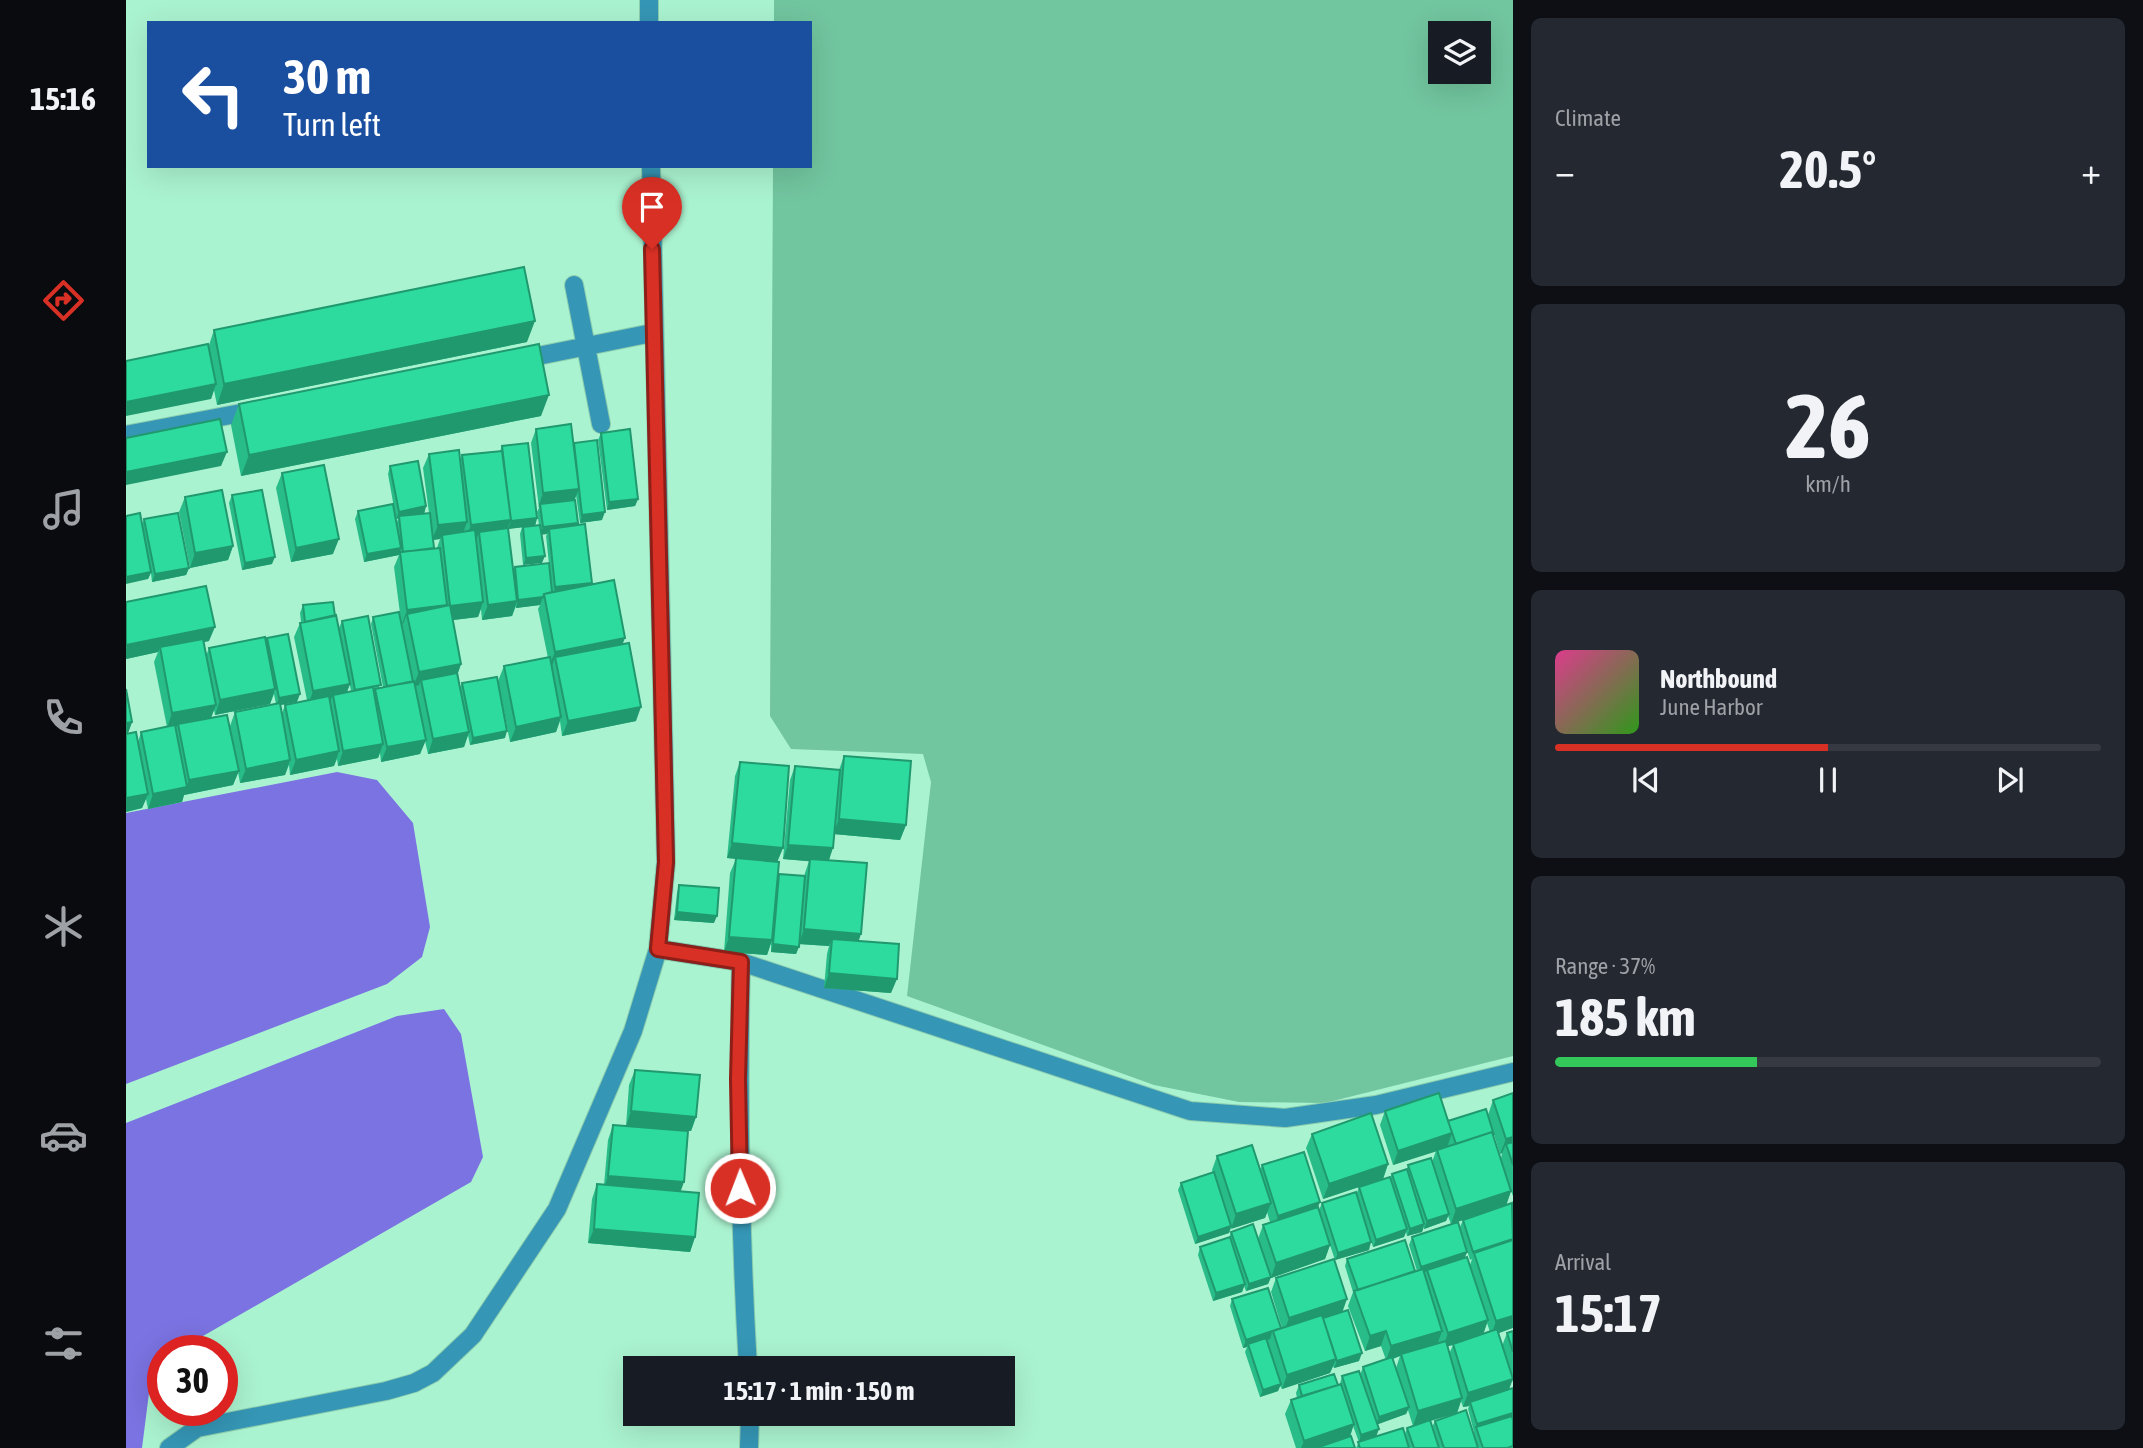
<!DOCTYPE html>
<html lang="en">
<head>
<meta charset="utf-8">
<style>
	:root { --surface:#171b24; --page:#242831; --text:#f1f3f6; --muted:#9ea1a6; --line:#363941; --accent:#d93025 }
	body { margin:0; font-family:"Asap Condensed",sans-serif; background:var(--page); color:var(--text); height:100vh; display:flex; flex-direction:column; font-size:26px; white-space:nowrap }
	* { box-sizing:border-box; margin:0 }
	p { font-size:23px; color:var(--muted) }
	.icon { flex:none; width:38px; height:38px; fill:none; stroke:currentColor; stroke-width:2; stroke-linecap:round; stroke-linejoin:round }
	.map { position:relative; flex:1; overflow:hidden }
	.panel { display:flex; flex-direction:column; gap:18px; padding:18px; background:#0d0f14; width:630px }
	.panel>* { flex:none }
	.banner { position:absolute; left:21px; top:21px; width:665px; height:147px; border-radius:0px; box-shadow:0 7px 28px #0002; background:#1a4fa0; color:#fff; overflow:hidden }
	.buttons { position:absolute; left:1302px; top:21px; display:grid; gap:14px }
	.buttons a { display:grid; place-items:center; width:63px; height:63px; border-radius:0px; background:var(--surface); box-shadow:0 7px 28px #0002; font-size:35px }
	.speed { position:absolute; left:21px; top:1335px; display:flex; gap:14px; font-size:35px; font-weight:700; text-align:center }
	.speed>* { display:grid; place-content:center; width:91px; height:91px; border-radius:50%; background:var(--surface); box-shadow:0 7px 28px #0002; line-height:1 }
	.speed .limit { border:10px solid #d22; background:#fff; color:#111 }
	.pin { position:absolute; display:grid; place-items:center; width:60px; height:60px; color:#fff; margin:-72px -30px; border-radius:50% 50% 50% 0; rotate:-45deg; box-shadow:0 0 7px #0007 }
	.pin .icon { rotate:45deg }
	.me { position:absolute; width:77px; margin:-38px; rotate:359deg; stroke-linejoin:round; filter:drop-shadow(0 0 5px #0008) }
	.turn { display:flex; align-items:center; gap:24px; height:147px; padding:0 21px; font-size:32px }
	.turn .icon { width:91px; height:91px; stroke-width:2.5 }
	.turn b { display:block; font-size:49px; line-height:60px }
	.big { font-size:52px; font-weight:700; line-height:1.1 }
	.panel .tile { flex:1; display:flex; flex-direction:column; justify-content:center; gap:10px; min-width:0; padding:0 24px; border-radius:10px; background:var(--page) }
	.panel .dial { align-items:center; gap:0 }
	.dial b { font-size:91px; line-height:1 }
	.song { display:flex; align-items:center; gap:21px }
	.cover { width:84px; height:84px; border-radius:10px; background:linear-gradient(135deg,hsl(330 70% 55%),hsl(110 70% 35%)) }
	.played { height:7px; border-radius:4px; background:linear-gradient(90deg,var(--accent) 50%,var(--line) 50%) }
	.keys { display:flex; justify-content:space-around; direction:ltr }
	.heat { display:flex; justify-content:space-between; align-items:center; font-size:38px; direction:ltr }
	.charge { height:10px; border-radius:5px; background:linear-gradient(90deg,#34c759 37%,var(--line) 0) }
	.trip { position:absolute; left:497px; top:1356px; width:392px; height:70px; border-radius:0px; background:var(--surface); box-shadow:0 7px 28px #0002; font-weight:700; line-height:70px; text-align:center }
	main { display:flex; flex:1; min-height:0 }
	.tab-bar { display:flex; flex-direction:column; width:126px; justify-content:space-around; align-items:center; background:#090b0e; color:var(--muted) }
	.tab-bar .icon { width:49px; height:49px }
	.tab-bar .on { color:var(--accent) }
	.tab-bar b { font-size:32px; color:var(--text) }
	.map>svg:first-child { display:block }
</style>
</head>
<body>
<main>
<nav class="tab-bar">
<b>15:16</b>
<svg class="icon on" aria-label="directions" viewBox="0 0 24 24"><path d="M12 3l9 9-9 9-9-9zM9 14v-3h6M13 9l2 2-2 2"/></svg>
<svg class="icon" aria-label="music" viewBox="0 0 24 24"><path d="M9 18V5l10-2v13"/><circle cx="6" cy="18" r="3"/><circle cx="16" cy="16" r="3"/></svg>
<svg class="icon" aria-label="phone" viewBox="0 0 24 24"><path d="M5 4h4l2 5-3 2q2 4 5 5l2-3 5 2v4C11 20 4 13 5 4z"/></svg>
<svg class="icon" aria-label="climate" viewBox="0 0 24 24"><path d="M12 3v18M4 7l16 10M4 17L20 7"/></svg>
<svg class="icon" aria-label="car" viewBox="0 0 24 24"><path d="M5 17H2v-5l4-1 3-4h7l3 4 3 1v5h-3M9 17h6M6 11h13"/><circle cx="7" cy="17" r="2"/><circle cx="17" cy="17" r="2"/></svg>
<svg class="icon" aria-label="filters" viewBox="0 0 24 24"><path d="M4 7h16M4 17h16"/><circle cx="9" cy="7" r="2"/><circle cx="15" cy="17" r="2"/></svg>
</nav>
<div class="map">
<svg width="1387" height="1448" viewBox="0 0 1387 1448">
	<rect width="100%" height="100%" fill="#aaf3d0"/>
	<path fill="#71c59f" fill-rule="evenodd" d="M648,0H1387V1056L1199,1103L1113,1102L1028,1085L781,996L805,782L797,754L665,749L644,716L647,166H684V23H648ZM1314,33H1353V72H1314Z"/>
	<path fill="#7a73e1" d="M211,772L251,780L287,823L304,927L296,957L261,984L0,1084V813Z
		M318,1009L335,1034L357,1157L345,1182L51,1351H37V1367L24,1385L16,1448H0V1123L271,1016Z"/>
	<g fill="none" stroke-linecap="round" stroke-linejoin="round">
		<g stroke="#8ccdae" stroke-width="20">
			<path id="minor" d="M523,0V23
				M448,285L475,424
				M392,360L526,333
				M0,435L131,410
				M532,949L615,962L1064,1111L1159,1118L1250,1105L1387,1072
				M615,962C612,1098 614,1233 622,1368
				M43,1448L71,1428L260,1391L288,1383L307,1373L347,1335L431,1209L507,1031L532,949L540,862L525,166
				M623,1448L624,1414"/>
		</g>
		<use href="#minor" stroke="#3596b5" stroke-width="18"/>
	</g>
	<path fill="#28bc88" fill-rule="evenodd" d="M88,330L401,342L91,405L88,390L85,399L83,345Z
		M113,404L415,416L115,476L105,425Z
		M410,429L448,444L476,520L454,523L450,495L449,500L452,523L451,525L466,583L465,585L496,644L510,721L436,736L434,721L430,732L384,742L372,681L378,666L422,658L412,609L414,605L390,608V606L386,616L356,620L355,609L352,617L327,620L335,664L332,673L334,688L336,683L379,738L344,745L342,735L338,747L302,754L299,741L294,754L255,762L254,753L252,758L212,766L211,759L208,766L164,775L163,765L159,775L114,783L112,772L107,785L58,795L56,802L22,809L20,799L16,808L0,812V689L6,722L2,733L12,742L15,732L41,727L28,662L32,652L0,659V602L83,641L78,642L80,656L83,648L140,641L141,638L156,713L159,705L181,700L168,637L174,623L175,622L174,613L177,605L209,616L213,628L216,621L254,688L257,687L245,624L247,617L275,621L268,567L273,555L238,562L229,519L232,511L271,522L272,519H270L262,474L264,466L300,506L298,514L303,513L297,468L303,454L334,461L336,455L374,451L376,446L411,518L409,526L413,525L411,512L413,508L405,443ZM396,527L394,534L397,565L416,534H421L420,536L426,592L389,567L387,571L382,529ZM314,539L311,548H308L307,540ZM213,630L225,691L221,692L224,684ZM148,694L150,704L109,712L104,726L85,718L88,710L89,715L144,704Z
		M475,433L512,499L509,506L481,510L472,440Z
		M156,473L207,554L165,562L150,488Z
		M106,495L146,564L116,570L103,503Z
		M59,497L107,546L102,560L64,568L53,512Z
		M18,519L63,568L60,575L26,582L25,573L22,579L16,525Z
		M718,756L780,825L774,840L708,834L703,860L732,941L765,993L698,988L701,954L703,946L673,944L670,954L645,952V943L641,955L598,952L604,873L610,859L601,858L609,776L614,762L657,848L651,862V878L653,874L678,876L683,861L657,859L664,780L669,766L713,770Z
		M553,885L588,923L548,920L551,893Z
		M509,1070L570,1117L565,1131L500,1126L503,1085Z
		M1387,1093V1196L1385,1191L1380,1205L1372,1333L1376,1346L1381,1333L1387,1331V1382L1386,1380L1383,1389L1387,1448H1230L1233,1442L1227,1426L1224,1437L1229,1448H1170L1159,1414L1165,1400L1171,1398L1170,1393L1173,1385H1212L1214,1384L1216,1376L1234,1375L1237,1367L1260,1360L1255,1346L1239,1351L1222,1306L1227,1292L1219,1266L1221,1259L1289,1272L1291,1271L1283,1245L1286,1237L1339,1257L1344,1265L1346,1259L1344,1260L1334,1227L1337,1220L1325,1224L1322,1216L1320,1221L1298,1229V1227L1296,1232L1281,1236L1280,1232L1278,1237L1247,1247L1230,1195L1233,1187L1264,1178L1266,1174L1281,1170L1282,1165L1306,1162L1310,1151L1267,1165L1254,1125L1259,1111L1322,1122L1375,1158L1376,1153L1374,1154L1362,1115L1367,1100ZM1361,1323L1364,1332L1357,1334ZM1327,1345L1323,1354L1321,1346ZM1274,1356L1270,1368L1267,1359ZM1335,1401L1337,1407L1343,1406L1342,1409L1348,1432L1347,1434L1309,1421L1306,1427L1304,1421L1331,1413ZM1282,1410L1287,1426L1281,1428L1279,1434L1250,1436L1251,1424L1280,1414Z
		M487,1125L555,1191L569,1237L564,1252L462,1243L466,1199L471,1184L478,1185L482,1140Z
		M1186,1134L1262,1164L1257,1179L1197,1199L1180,1148Z
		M1091,1156L1134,1171L1136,1165L1192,1207L1193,1210L1196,1203L1243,1250L1209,1260L1204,1245L1199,1259L1145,1278V1277L1142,1284L1120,1291L1118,1286L1116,1292L1087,1301L1072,1255L1074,1247L1103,1238L1105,1232L1132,1239L1137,1225L1144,1222L1141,1212L1139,1218L1105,1228L1103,1233L1069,1244L1052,1190L1055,1183L1087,1173L1086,1170Z
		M1150,1278L1216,1312L1233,1361L1208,1368L1207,1366L1204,1373L1156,1389L1154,1386L1152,1391L1134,1397L1119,1352L1121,1347L1117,1348L1104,1306L1106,1299L1155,1328H1156L1145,1292Z"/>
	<path fill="#20996f" d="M409,321L401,342L91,405L98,384Z
		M90,384L85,399L0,416V402Z
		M423,395L415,416L115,476L123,455Z
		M101,452L95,466L0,485V472Z
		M453,489L447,503L414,504L412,508L417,493Z
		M512,499L509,506L481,510L483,502Z
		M300,506L298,514L273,516L270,519L273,512Z
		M479,512L476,520L454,523L456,515Z
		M411,518L409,526L382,529L385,521Z
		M385,520L379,534L353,532L351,538L339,539L345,525Z
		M341,522L336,536L316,535L314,539L306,540L312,525Z
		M452,523L449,530L423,529L421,534L414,535L417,527Z
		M213,539L207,554L165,562L170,548Z
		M107,546L102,560L64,568L69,553Z
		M275,548L273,555L238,562L241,554Z
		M419,556L416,563L397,565L400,558Z
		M149,557L146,564L116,570L119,563Z
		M63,568L60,575L26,582L29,574Z
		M25,572L22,579L0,584V577Z
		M466,583L463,590L427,595L429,587Z
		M417,597L414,605L390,608L392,600Z
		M391,601L386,616L356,620L362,605Z
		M357,602L352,617L319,621L324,606Z
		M321,605L315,619L281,614L277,624H276L281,610Z
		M89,627L83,641L35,651L34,647L32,652L0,659V645Z
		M499,638L493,653L429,657L426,666H423L429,652Z
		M335,664L330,678L295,680L293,685L287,687L293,672Z
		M224,684L218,699L207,695L204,701L182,706L187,691Z
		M149,689L144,704L89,715L94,700Z
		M174,694L171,702L150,706L153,698Z
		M90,705L84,720L41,728L46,713Z
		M515,707L510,721L436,736L442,721Z
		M435,717L430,732L384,742L390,727Z
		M6,722L1,736H0V723Z
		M381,731L379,738L344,745L347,738Z
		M343,732L338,747L302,754L307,739Z
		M300,740L294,754L255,762L261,747Z
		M257,744L252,758L212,766L217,751Z
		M213,751L208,766L164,775L170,760Z
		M164,760L159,775L114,783L120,769Z
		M113,771L107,785L58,795L56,802L22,809L27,794L60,787L63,780Z
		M22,794L16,808L0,812V798Z
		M713,819L780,825L774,840L707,834Z
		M606,843L657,848L651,862L601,858Z
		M662,845L707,848L702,863L657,859Z
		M551,912L591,916L588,923L548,920Z
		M678,929L735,934L730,949L706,939L703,946L673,944Z
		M603,937L646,940L641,955L598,952Z
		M647,944L673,947L670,954L645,952Z
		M703,973L771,979L765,993L698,988Z
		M505,1111L570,1117L565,1131L500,1126Z
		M1326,1133L1321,1148L1267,1165L1272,1151Z
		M1387,1137V1150L1380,1144L1376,1153L1374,1154L1380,1139Z
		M1262,1164L1257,1179L1197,1199L1203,1184Z
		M482,1176L558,1182L553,1196L477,1191Z
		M1385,1191L1380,1206L1325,1224L1330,1209Z
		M1194,1202L1188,1217L1147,1230L1152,1216Z
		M1145,1203L1139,1218L1105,1229L1110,1214Z
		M1323,1214L1320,1221L1298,1229L1301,1221Z
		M1298,1224L1296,1232L1281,1236L1284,1229Z
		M1105,1226L1103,1233L1069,1244L1072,1237Z
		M468,1229L569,1237L564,1252L462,1243Z
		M1281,1229L1278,1237L1247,1247L1250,1240Z
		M1245,1242L1243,1250L1209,1260L1212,1253Z
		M1204,1245L1199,1259L1145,1278L1150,1263Z
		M1341,1252L1338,1260L1292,1274L1295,1267Z
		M1145,1277L1142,1284L1120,1291L1123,1284Z
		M1119,1284L1116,1292L1087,1301L1090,1293Z
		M1221,1299L1216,1313L1158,1332L1163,1318Z
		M1387,1316V1328L1365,1336L1370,1321Z
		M1362,1320L1357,1335L1317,1348L1322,1333Z
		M1260,1331L1255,1346L1239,1351L1244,1336Z
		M1316,1331L1311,1345L1275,1354L1274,1356L1260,1361L1265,1346Z
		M1146,1332L1144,1339L1123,1346L1122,1344L1121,1347L1117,1348L1120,1340Z
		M1236,1353L1233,1361L1208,1368L1211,1361Z
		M1210,1359L1204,1373L1156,1389L1161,1375Z
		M1387,1379L1381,1394L1344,1402L1343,1406L1337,1407L1342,1393Z
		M1155,1384L1152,1391L1134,1397L1137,1390Z
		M1336,1398L1331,1413L1287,1426L1292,1411Z
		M1283,1407L1280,1414L1250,1425L1253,1417Z
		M1387,1413V1420L1350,1428L1351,1424Z
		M1228,1424L1223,1439L1195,1448H1175L1178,1441Z
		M1253,1429L1250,1437L1233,1442L1235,1435Z"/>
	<path fill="#2edb9e" stroke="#20996f" stroke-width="2" d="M398,267L409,321L98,384L88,330Z
		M82,344L90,384L0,402V361Z
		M413,344L423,395L123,455L113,404Z
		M94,419L101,452L0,472V438Z
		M445,424L453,489L417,493L410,429Z
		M504,429L512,499L483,502L475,433Z
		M471,440L479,512L456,515L448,443Z
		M402,443L411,518L385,521L376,446Z
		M333,450L341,522L312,525L303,454Z
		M376,451L385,520L345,525L336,455Z
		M292,461L300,506L273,512L264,466Z
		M198,465L213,539L170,548L156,473Z
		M96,490L107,546L69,553L59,497Z
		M136,490L149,557L119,563L106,495Z
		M449,500L452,523L417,527L414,504Z
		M267,504L275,548L241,554L232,511Z
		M14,513L25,572L0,577V516Z
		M52,513L63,568L29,574L18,519Z
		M304,513L308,548L277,552L273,516Z
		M459,524L466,583L429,587L423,529Z
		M414,525L419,556L400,558L397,527Z
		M382,528L391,601L362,605L353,532Z
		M349,530L357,602L324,606L316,535Z
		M314,548L321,605L281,610L274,552Z
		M423,563L426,592L418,594L417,597L392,600L389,567Z
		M488,580L499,638L429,652L418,594Z
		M80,586L89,627L0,645V602Z
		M207,602L209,616L179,622L177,605Z
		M324,605L335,664L293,672L281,614Z
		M273,612L287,682L261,686L247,617Z
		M210,615L224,684L187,691L174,623Z
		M242,616L255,685L229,690L216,621Z
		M162,634L174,694L153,698L141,638Z
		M139,637L149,689L94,700L83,648Z
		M77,639L90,705L46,713L34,647Z
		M503,643L515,707L442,721L429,657Z
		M424,657L435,717L390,727L378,666Z
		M331,673L343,732L307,739L295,680Z
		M371,677L381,731L347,738L336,683Z
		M288,681L300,740L261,747L249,689Z
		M247,687L257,744L217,751L207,695Z
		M0,689L6,722L0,723Z
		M203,696L213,751L170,760L159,705Z
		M154,703L164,760L120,769L109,712Z
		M101,715L113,771L63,780L52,724Z
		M49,725L61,787L27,794L15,732Z
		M10,732L22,794L0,798V734Z
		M718,756L785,761L780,825L713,819Z
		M614,762L663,766L657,848L606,843Z
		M669,766L714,770L707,848L662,845Z
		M610,858L653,862L646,940L603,937Z
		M684,859L741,863L735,934L678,929Z
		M653,874L679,876L673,947L647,944Z
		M553,885L593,888L591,916L551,912Z
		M706,939L773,944L771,979L703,973Z
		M509,1070L574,1075L570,1117L505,1111Z
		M1313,1093L1326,1133L1272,1151L1259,1111Z
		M1387,1093V1137L1380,1139L1367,1100Z
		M1360,1109L1368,1135L1366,1132L1330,1144L1322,1121Z
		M1245,1113L1262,1164L1203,1184L1186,1134Z
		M487,1125L562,1131L558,1182L482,1176Z
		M1366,1132L1385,1191L1330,1209L1311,1150Z
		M1387,1142V1165L1380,1144Z
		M1126,1145L1145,1203L1110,1214L1091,1156Z
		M1178,1152L1194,1202L1152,1216L1136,1165Z
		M1305,1158L1323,1214L1301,1221L1282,1165Z
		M1281,1169L1298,1224L1284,1229L1266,1174Z
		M1088,1172L1105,1226L1072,1237L1055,1183Z
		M1264,1177L1281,1229L1250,1240L1233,1187Z
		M471,1184L573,1193L569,1237L468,1229Z
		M1230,1192L1245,1242L1212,1253L1196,1203Z
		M1386,1203L1387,1239L1347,1252L1337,1220Z
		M1192,1207L1204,1245L1150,1263L1137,1225Z
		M1332,1222L1341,1252L1295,1267L1286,1237Z
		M1127,1224L1145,1277L1123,1284L1105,1232Z
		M1104,1237L1119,1284L1090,1293L1074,1247Z
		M1279,1240L1289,1271L1232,1290L1221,1259Z
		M1387,1240V1316L1370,1321L1348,1253Z
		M1341,1257L1362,1320L1322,1333L1301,1270Z
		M1208,1259L1221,1299L1163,1318L1150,1278Z
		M1297,1269L1316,1331L1265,1346L1260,1331L1244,1336L1228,1291Z
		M1142,1288L1155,1328L1120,1340L1106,1299Z
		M1222,1310L1236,1353L1211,1361L1197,1318Z
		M1196,1315L1210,1359L1161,1375L1147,1331Z
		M1371,1329L1387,1379L1342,1393L1327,1344Z
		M1387,1331V1352L1381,1333Z
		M1140,1338L1155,1384L1137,1390L1122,1344Z
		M1320,1341L1336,1398L1292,1411L1275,1354Z
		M1266,1357L1283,1407L1253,1417L1237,1367Z
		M1233,1371L1253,1429L1235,1435L1216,1376Z
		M1208,1374L1212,1385L1176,1396L1173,1385Z
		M1215,1384L1228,1424L1178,1441L1165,1400Z
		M1387,1388V1413L1351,1424L1344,1402Z
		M1340,1410L1352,1448H1318L1309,1421Z
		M1386,1416L1387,1420V1446L1381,1448H1357L1350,1427Z
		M1304,1420L1313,1448H1288L1281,1428Z
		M1277,1428L1283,1448H1234L1232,1442Z
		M1225,1436L1229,1448H1190Z"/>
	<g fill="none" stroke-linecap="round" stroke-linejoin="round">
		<g stroke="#8d1f18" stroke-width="18">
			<path id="route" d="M526,249L540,862L532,949L615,962L612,1079L614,1188"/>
		</g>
		<use href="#route" stroke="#d93025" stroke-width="12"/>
	</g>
</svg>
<div class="buttons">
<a><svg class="icon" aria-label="layers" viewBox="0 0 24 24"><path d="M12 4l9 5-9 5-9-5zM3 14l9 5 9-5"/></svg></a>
</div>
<div class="speed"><div class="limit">30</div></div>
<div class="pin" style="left:526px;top:249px;background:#d93025"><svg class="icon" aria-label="arrive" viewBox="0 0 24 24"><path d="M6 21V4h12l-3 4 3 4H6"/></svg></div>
<svg class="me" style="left:614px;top:1188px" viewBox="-20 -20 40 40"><circle r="17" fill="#d93025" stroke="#fff" stroke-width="3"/><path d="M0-11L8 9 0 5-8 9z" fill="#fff"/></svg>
<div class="trip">15:17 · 1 min · 150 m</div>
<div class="banner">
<div class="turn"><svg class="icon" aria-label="left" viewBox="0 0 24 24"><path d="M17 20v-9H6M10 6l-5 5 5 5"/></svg><div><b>30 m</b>Turn left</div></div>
</div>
</div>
<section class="panel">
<div class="tile"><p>Climate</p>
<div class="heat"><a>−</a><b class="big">20.5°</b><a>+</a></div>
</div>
<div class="tile dial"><b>26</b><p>km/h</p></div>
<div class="tile">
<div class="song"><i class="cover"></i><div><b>Northbound</b><p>June Harbor</p></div></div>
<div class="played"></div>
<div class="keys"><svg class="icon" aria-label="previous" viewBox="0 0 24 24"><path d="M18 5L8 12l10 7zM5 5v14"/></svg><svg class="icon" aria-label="pause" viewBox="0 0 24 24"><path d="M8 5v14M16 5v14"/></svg><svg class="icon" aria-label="next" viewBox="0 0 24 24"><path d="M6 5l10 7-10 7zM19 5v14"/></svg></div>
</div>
<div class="tile"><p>Range · 37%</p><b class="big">185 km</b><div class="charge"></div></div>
<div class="tile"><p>Arrival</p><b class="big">15:17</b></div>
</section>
</main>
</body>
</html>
